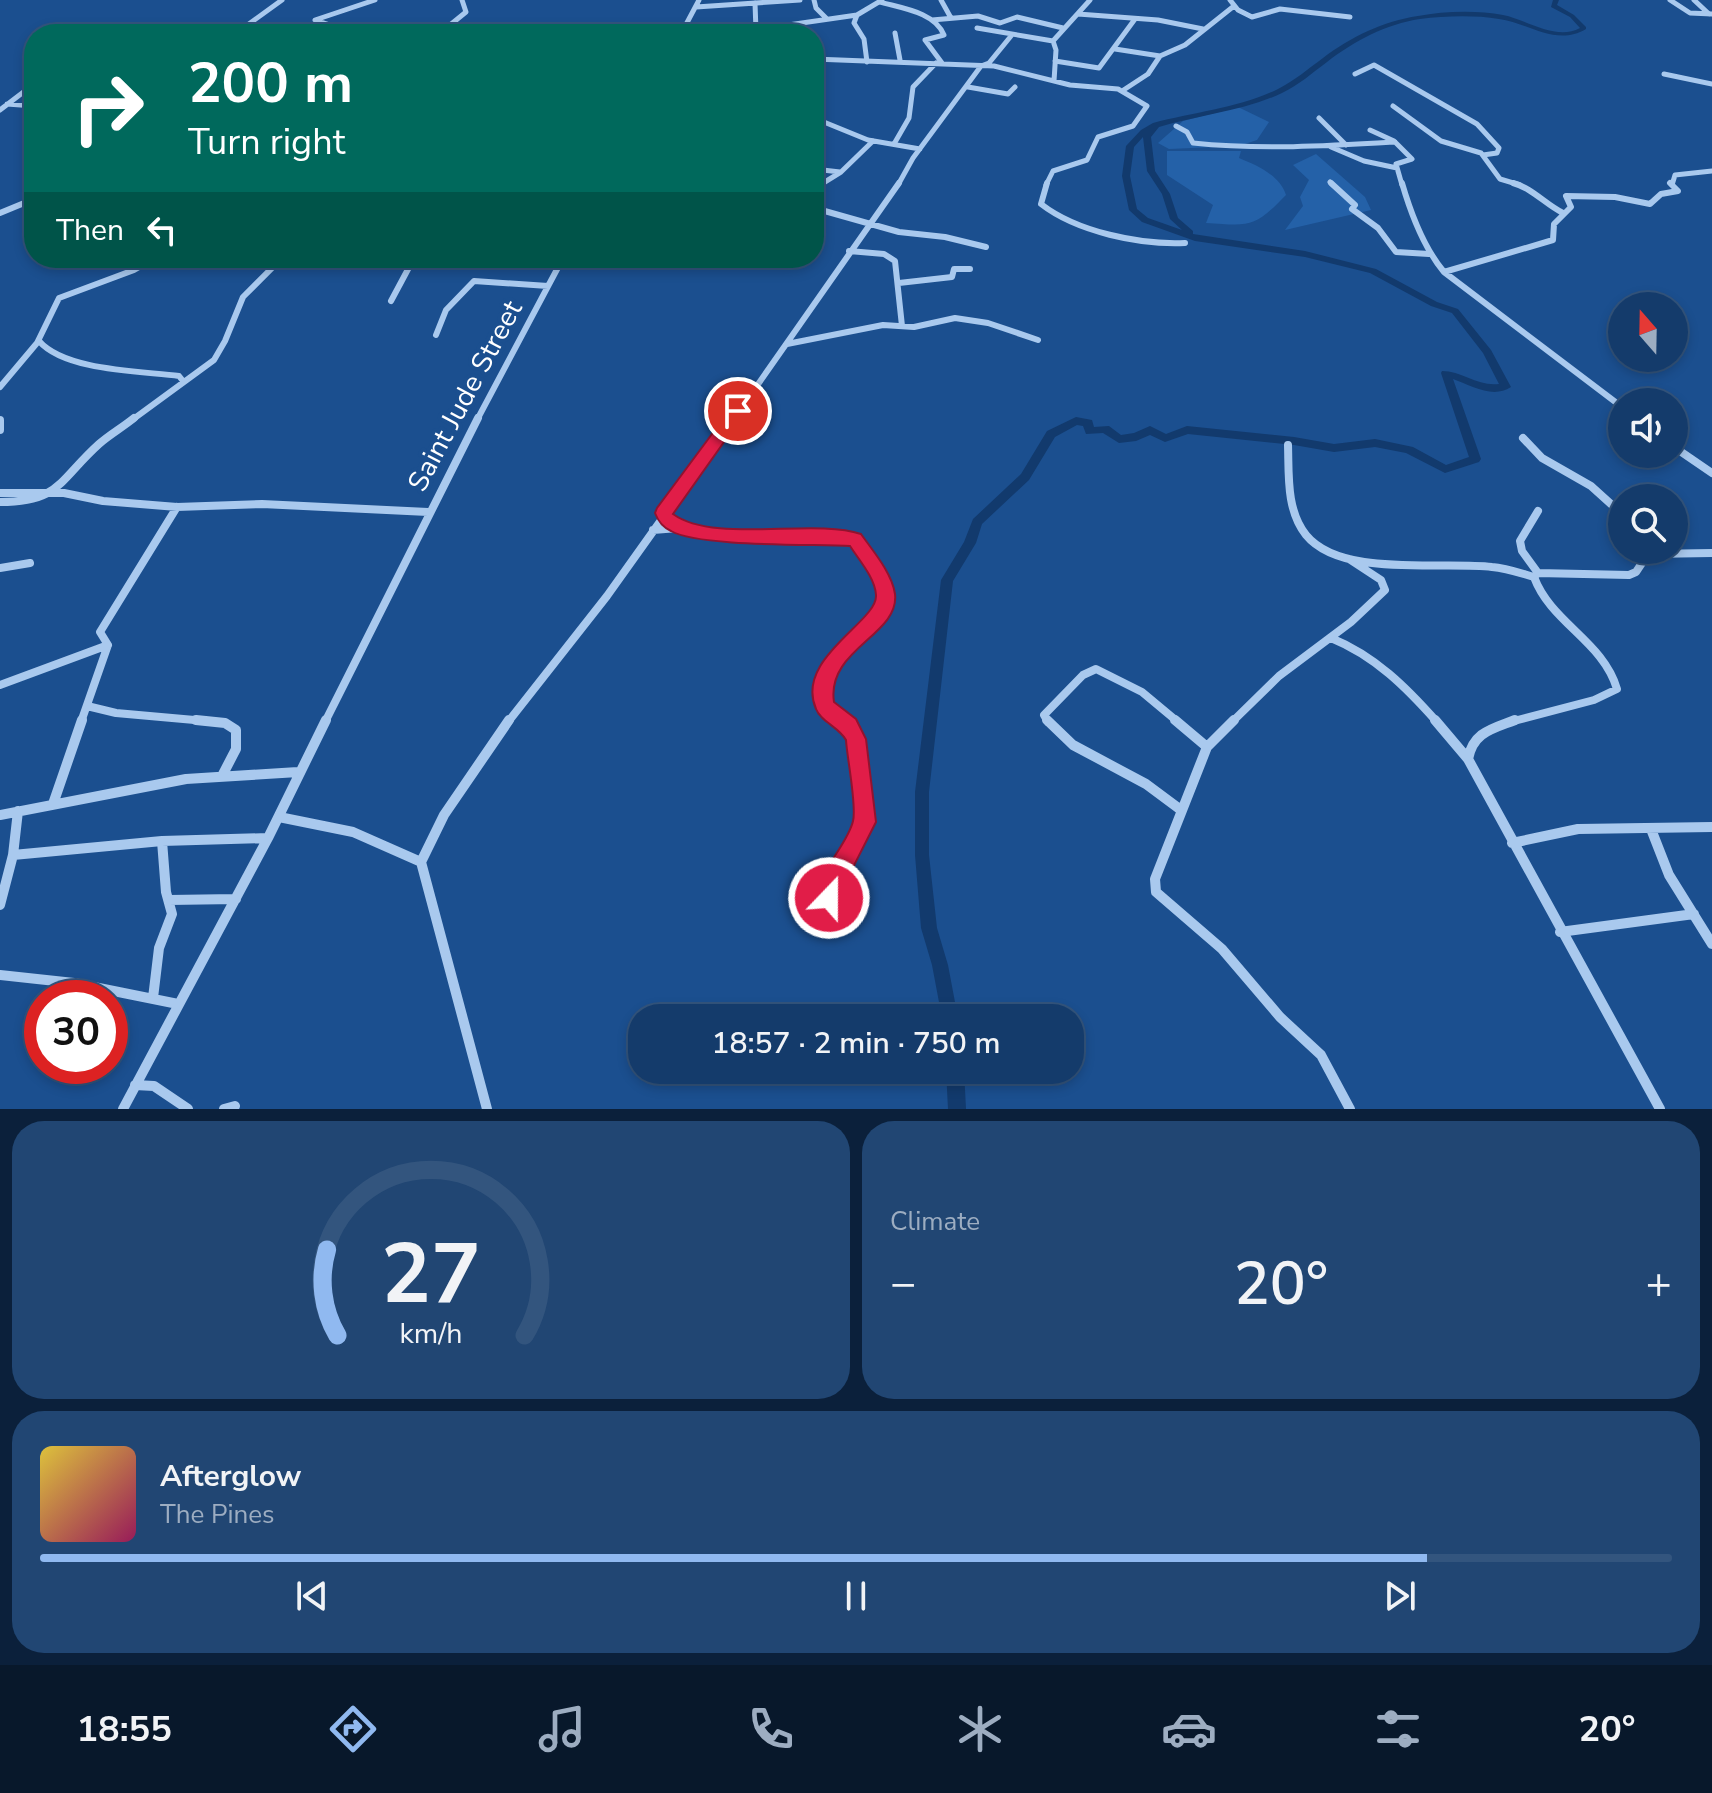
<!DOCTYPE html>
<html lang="en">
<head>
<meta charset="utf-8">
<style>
	:root { --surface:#143b6b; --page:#214673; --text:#f1f3f6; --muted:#9dadc1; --line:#33557e; --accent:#90b9f0 }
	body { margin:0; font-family:"Nunito Sans",sans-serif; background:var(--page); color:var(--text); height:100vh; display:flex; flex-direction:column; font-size:30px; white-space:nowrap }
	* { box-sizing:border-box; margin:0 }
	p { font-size:26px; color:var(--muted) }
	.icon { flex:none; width:44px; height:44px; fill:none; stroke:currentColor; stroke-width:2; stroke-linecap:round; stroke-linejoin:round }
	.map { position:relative; height:1109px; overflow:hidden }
	.details { display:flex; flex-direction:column; gap:12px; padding:12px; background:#0b203b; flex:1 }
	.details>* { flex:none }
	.banner { position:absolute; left:24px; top:24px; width:800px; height:244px; border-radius:32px; box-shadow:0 4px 12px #0003,0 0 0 2px var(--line); background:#00695c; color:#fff; overflow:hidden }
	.needle { width:52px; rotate:340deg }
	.controls { position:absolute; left:1608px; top:292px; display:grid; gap:16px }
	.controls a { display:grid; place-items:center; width:80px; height:80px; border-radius:50%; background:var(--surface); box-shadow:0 4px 12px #0003,0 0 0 2px var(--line); font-size:40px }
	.speed { position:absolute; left:24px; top:980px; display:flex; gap:16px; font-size:40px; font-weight:700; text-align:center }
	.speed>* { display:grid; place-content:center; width:104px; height:104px; border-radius:50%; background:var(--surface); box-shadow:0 4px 12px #0003,0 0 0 2px var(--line); line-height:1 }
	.speed .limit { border:12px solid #d22; background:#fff; color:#111 }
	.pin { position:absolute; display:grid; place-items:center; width:68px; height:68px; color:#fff; margin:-34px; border:4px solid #fff; border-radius:50%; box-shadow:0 2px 8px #0007 }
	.me { position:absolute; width:88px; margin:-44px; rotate:22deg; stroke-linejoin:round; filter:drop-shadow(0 0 6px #0008) }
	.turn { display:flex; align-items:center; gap:28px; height:168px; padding:0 32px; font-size:36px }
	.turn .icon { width:104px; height:104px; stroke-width:2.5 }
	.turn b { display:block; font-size:56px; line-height:68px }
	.then { display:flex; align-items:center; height:76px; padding:0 32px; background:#0003; gap:16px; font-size:30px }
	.big { font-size:60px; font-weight:600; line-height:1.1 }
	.details .tile { flex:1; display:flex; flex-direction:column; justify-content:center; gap:12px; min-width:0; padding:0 28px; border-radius:32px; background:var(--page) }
	.details .dial { align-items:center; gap:0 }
	.dial svg { height:208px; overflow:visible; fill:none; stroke:var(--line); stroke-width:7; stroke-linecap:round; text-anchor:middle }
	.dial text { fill:var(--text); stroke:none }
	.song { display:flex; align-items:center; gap:24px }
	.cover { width:96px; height:96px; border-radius:12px; background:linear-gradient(135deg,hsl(50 70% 55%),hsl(330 70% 35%)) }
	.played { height:8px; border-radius:4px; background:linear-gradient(90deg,var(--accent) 85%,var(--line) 85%) }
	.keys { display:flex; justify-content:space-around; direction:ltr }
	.heat { display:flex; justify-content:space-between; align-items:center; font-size:44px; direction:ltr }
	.details .tiles { flex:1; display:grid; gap:12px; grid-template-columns:1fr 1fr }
	.tile:last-child { grid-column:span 2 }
	.trip { position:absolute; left:628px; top:1004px; width:456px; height:80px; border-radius:32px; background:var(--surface); box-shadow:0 4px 12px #0003,0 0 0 2px var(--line); font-weight:600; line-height:80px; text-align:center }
	.dock { display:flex; height:128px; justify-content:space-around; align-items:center; background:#08182b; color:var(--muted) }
	.dock .icon { width:56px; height:56px }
	.dock .active { color:var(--accent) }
	.dock b { font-size:36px; color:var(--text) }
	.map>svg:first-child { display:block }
</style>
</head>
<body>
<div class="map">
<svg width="1712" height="1109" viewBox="0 0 1712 1109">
	<rect width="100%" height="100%" fill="#1b4f8f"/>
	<path fill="#2461a8" d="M1238,107L1269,122L1257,140L1239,146L1169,149L1158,143L1183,121Z
		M1167,151H1241L1239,158C1256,165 1280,175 1286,195C1254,228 1251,226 1206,223L1213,205L1167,175Z
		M1316,154L1365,197L1371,210L1285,230L1303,206L1300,197L1309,180L1293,165Z"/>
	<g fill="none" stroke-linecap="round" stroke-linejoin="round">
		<path fill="#123a6d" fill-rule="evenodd" d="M1553,0H1559L1557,5L1574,15L1586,27V29C1556,47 1529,23 1499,19C1474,15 1445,16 1420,19C1386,24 1354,41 1327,62C1312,73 1299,85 1282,93C1244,111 1199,115 1159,127L1151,137L1155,171L1170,194L1178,218L1193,231V234L1305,251L1376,269L1437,302L1458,309L1491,350L1511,387C1493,399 1472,386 1453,379L1481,459L1479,462L1445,473L1406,453L1375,447L1334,452L1294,445L1188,434L1165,442L1150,435L1136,441L1119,443L1103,433L1086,434L1083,426L1077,425L1055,437L1029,480L982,524L976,543L953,581L929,792V855L937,928L948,965L958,1018H942L932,965L921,928L915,855V792L941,580L964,542L973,519L1021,474L1047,431L1076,417L1092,420L1094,427L1109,426L1121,435L1134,433L1150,426L1166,434L1187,426L1294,437L1334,444L1375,439L1413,447L1446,465L1469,457L1441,373L1442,371C1462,371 1479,387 1499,384L1483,353L1452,313L1431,306L1370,273L1305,257L1195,241L1142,222L1129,210L1122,176L1126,146L1141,130L1153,123C1194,112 1239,108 1278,89C1294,81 1308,69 1323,58C1351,37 1383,21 1418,16C1444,11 1477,10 1503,15C1528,20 1556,41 1580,28L1570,17L1551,7ZM1143,137L1147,171L1162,194L1170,219L1182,230L1148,218L1137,209L1130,176L1134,147Z
			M946,1070H964L966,1109H948Z"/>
		<path stroke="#a9c9ee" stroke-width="5" d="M814,0L816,8L827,19
			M941,0L951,18
			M1230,0L1238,10L1252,17L1280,9L1350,17
			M1670,0L1690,13L1712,14
			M1694,0L1709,14
			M880,2C901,8 935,12 944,35L925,40L942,63
			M755,3L756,31
			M696,7L800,0
			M1078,14L1158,20L1203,29
			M857,15L854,23L864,39L867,62
			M932,20L978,16L1000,23L1017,17L1063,28
			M977,28L1053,41
			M895,33L900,60
			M235,34L282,0
			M347,34L345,30L315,20L375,0
			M439,34L466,12L462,0
			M681,34L699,0
			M725,34L857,15L882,0
			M1115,49L1160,56
			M814,59L994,66L1070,85L1118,89L1147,106L1133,126L1098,137L1087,160L1053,171L1046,185
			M1055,61L1099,68L1135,19
			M1355,74L1374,65L1477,124L1499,148L1497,153L1483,155
			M1664,74L1712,84
			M1054,81L1056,50L1053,41L1090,0
			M968,87L1008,94L1015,87
			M1122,91L1148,74L1160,56L1185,45L1234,6
			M7,104L34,106
			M1393,106L1441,141L1481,153L1500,179L1520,185
			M0,110L34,84
			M814,118L868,140L920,149
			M1319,118L1346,145
			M1176,126L1187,132L1193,143C1260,150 1327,146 1395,142
			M1370,130L1394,141L1412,159L1396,164L1402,185
			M894,144L909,118L913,87L936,63
			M1331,147L1364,161L1397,168
			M814,151L819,152
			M814,169L840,172
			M1330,182L1333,185
			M820,185L841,172L873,141
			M898,185L913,158L981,66L989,63L1011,36
			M1672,185L1675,175L1712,171"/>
		<path stroke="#a9c9ee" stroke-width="6" d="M1047,183L1041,204C1077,232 1140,245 1185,243
			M1331,183L1355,205L1352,209L1378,228L1396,252L1429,254
			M1402,183C1411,214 1424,248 1444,272L1622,407
			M1513,183C1532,188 1545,204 1563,213
			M814,188L823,183
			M814,208L899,232L945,237L986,247
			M0,213L34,199
			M849,251L884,254L895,261L902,326
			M1444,272L1553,240L1554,224L1571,207L1566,196L1615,197L1650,204L1661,194L1678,191L1670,183
			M899,283L952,277L954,269H970
			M391,301L414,258
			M436,335L446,310L474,281L548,286
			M39,341C65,371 141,371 179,376L183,381
			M787,344L883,325L914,327L955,318L988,323L1038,340
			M0,387L37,343L59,298L134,270L155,258
			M132,420L214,360L225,341L243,297L282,258
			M477,420L563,258
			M733,420L899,183"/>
		<path stroke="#a9c9ee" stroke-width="8" d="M0,420V430
			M1523,438L1542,458L1591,486L1622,514
			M1288,445C1289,474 1286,510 1306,535C1341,578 1441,561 1492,567C1506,568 1520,573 1534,577
			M1674,447L1712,473
			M0,493H64L103,501L177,507L262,504L428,512
			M0,502C60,502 59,480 99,444C109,435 123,427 134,418
			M1538,511L1520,541L1522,551L1538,573
			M653,530L678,528L725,535L855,539L860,543L881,580L885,605C868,630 806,672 826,706L846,722
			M0,568L30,563
			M1331,638C1375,656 1406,687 1437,722
			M0,685L108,645
			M87,706L116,713L217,722
			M81,722L108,645L100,632L177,507
			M325,722L478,418
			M508,722L607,596L734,418
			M1048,722L1044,715L1083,675L1096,669L1142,692L1178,722
			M1232,722L1279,676L1351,622L1385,590L1381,580L1349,559
			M1510,722L1594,700L1617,689C1603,641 1551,623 1534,577L1538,573L1629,575L1636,572L1648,554L1712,553"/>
		<path stroke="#a9c9ee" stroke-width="10" d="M196,720L225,723L236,730V749L222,776
			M1047,720L1073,745L1146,784L1181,810
			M1175,720L1207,747
			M1234,720L1207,747L1155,879L1156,892L1222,949L1280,1017L1321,1055L1350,1109
			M1435,720L1468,759
			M1515,720C1492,729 1473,732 1468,759L1660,1109
			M53,804L82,720
			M0,815L186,779L298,772
			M279,817L353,832L421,862
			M1651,829L1669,875L1712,944
			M1512,843L1578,829L1712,827
			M13,855L162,841L268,838
			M169,900L236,899
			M0,905L13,855L18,811
			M830,914C831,877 857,856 864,821C869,803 864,783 861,765C859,748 857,732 843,720
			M1560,932L1694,914
			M0,975L74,983L178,1004
			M153,998L159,948L172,914L166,892L162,841
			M135,1085L154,1086L188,1109
			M123,1109L268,838L326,720
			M224,1109L235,1106
			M487,1109L421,862L444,815L509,720"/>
	</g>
	<path fill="#e11d48" stroke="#92132f" stroke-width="2" d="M738,405L746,411L673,514C714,544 813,518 861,534C873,551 892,573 895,594C900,635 826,649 834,702L856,719L866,739L876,822L843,887L837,907L829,910L821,907C809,878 847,848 853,821C857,806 847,758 846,740C839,727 821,722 816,709C794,658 878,622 876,595C875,578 859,560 850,546C812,544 699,547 671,531C662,527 658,521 655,513L657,508L732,407Z"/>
	<g text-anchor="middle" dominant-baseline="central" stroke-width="8" stroke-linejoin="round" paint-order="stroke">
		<g font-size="28" fill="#fff" stroke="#1b4f8f">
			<text transform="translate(465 396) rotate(-62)">Saint Jude Street</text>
		</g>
	</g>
</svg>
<div class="controls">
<a><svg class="needle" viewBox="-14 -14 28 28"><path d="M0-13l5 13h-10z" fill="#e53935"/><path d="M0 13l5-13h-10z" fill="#9dadc1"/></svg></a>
<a><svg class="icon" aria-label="sound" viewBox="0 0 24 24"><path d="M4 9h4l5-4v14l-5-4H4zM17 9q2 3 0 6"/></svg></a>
<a><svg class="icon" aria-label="search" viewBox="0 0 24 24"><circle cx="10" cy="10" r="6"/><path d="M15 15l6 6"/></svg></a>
</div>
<div class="speed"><div class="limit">30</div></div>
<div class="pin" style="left:738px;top:411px;background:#d93025"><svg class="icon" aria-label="arrive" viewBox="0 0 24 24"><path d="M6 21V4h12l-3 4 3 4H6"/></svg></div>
<svg class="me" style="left:829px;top:898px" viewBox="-20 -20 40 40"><circle r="17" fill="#e11d48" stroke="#fff" stroke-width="3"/><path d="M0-11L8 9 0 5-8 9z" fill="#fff"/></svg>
<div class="trip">18:57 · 2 min · 750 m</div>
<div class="banner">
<div class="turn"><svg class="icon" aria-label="right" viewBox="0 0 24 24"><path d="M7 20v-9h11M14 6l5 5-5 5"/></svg><div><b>200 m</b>Turn right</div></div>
<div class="then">Then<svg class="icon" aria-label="left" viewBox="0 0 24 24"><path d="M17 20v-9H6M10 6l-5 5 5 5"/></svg></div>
</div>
</div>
<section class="details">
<div class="tiles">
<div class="tile dial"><svg viewBox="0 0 100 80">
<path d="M14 69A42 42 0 1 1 86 69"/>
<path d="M14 69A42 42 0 0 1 10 36" stroke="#90b9f0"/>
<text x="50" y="56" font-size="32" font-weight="700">27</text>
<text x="50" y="72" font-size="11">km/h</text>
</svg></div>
<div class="tile"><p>Climate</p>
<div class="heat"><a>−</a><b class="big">20°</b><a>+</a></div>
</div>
<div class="tile">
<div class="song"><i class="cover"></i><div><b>Afterglow</b><p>The Pines</p></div></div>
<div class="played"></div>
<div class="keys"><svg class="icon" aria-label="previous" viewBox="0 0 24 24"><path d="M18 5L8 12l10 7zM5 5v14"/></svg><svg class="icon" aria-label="pause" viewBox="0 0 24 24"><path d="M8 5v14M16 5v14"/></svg><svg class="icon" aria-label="next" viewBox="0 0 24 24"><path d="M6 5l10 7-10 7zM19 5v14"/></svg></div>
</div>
</div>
</section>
<nav class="dock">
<b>18:55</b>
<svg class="icon active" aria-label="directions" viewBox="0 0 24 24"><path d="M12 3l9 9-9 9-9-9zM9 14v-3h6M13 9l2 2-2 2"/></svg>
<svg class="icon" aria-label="music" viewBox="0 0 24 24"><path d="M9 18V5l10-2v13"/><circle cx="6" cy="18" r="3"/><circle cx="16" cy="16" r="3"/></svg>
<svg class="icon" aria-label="phone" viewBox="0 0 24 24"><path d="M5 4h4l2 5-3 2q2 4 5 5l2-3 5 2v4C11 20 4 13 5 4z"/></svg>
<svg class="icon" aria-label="climate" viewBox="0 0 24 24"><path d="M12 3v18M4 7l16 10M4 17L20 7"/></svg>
<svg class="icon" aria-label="car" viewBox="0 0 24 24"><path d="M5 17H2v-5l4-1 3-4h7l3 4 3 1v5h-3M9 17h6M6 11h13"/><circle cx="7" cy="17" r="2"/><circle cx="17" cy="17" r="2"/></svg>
<svg class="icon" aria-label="filters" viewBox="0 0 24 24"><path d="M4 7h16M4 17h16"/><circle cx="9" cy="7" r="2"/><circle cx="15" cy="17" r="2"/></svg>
<b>20°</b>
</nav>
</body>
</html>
